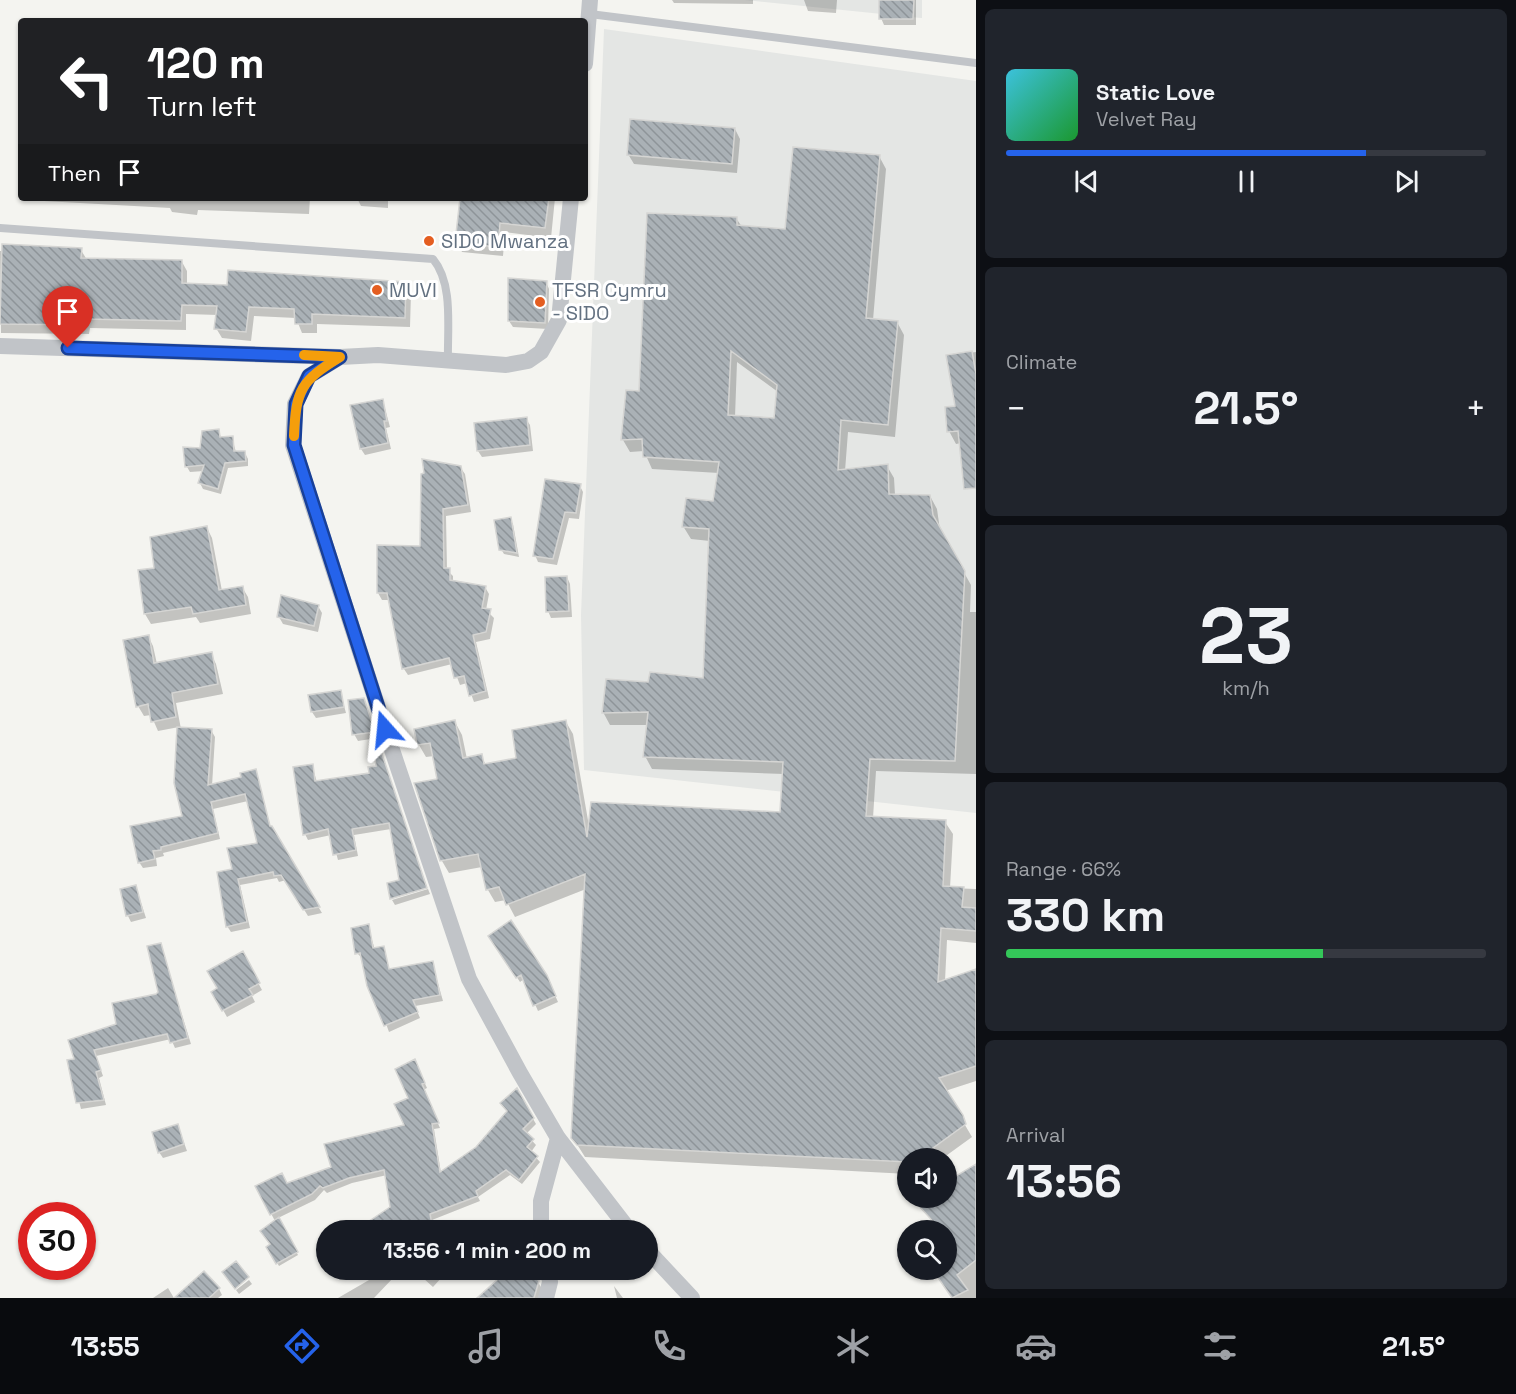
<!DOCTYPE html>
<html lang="en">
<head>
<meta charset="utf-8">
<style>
	:root { --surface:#171b24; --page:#20242c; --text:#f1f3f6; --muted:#9ea1a6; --line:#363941; --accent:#2563eb }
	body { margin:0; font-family:"Space Grotesk",sans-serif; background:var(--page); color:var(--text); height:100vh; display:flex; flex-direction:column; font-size:22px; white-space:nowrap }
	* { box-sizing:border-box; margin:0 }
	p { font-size:20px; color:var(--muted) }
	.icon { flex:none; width:33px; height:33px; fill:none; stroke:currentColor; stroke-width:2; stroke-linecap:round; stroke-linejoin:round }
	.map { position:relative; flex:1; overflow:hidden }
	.details { display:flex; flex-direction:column; gap:9px; padding:9px; background:#0d0f14; width:540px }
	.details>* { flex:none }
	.hud { position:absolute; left:18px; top:18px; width:570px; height:183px; border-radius:6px; box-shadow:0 2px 4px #0004; background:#202124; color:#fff; overflow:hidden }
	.tools { position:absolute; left:897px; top:1148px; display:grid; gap:12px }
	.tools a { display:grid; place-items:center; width:60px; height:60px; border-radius:50%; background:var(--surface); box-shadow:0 2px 4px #0004; font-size:30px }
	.speed { position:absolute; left:18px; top:1202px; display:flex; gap:12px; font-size:30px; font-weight:700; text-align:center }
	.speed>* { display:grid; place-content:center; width:78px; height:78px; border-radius:50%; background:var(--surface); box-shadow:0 2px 4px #0004; line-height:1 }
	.speed .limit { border:9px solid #d22; background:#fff; color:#111 }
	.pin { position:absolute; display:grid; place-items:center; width:51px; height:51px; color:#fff; margin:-62px -26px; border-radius:50% 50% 50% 0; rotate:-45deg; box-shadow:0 0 6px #0007 }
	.pin .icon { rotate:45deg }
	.me { position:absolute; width:66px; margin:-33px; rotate:342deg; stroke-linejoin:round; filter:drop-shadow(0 0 4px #0008) }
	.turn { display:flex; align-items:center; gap:21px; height:126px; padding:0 30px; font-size:27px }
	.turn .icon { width:78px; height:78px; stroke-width:2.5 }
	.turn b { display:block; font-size:42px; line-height:51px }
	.then { display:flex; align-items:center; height:57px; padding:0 30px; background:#0003; gap:12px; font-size:22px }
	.big { font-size:45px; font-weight:700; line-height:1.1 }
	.details .tile { flex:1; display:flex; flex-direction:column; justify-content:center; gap:9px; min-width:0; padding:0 21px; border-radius:9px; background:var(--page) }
	.details .dial { align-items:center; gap:0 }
	.dial b { font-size:78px; line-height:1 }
	.song { display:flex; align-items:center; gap:18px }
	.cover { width:72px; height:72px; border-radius:9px; background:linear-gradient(135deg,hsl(190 70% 55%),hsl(130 70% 35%)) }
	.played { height:6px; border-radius:3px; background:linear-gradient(90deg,var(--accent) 75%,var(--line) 75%) }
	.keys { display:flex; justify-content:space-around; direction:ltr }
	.heat { display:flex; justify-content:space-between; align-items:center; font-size:33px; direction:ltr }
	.charge { height:9px; border-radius:4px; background:linear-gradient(90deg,#34c759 66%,var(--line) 0) }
	.trip { position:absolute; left:316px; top:1220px; width:342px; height:60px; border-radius:30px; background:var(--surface); box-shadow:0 2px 4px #0004; font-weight:700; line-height:60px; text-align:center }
	.menu { display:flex; height:96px; justify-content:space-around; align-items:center; background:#090b0e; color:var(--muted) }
	.menu .icon { width:42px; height:42px }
	.menu .on { color:var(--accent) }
	.menu b { font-size:27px; color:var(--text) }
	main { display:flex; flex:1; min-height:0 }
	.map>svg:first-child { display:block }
</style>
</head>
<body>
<main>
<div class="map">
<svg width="976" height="1298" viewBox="0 0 976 1298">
	<defs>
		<pattern id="building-back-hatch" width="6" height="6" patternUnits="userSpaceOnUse" patternTransform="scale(1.5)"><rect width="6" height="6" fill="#aab1b6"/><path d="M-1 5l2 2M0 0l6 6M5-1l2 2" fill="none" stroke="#8e9499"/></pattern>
	</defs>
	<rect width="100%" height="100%" fill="#f4f4f0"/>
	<path fill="#e4e6e4" d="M745,0H922V18H921Z
		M604,29L976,81V813L584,770L581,615Z"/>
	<path fill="#0003" fill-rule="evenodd" d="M672,0H753V4L674,3Z
		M804,0H837L836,13L808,11Z
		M881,0H916V25H884L881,18Z
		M735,129L740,139L737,173L634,164L628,154Z
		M879,156L886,169L873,320L897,322L904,335L895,437L848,432L845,471L887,466L894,478L895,495L930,496L937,509L940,530L971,585L970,612H976V774L876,771L873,818L945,822L953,834L950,888L976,889V943L947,940L945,981L976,971V1081L945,1091L972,1137L943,1158H908V1174L585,1157L573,1138L586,889L515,917L506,900L495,902L488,890L482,867L449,873L442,861L438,780L434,756L426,757L419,745L455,722L462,735L467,759L481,756L486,765L518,759L566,722L573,734L589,826L781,813L784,774L652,769L645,756L648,725H610L603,712L650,683L705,680L710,541L691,539L683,526L714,503L719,473L652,469L644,451L630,452L623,440L640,392L736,218L742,227L787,231ZM737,362L778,392L775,420L735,417Z
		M42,198H310L309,214L198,210L197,215L172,212L170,208L44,201Z
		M357,198H388V208L361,206Z
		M461,198H555L551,238L505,232L503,256L462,252L457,242Z
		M81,250L87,260L182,262L187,271V284L229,286L406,283L411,293L410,327L317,324V333H302L296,318L254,316L251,341L222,338L216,328L218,315L186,314V330L90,328L89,334L1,333L0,251Z
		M546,282L549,289L548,329L513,327L509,321Z
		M976,352V485L961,443L956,444L949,431L957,407L948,356Z
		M383,401L390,427L386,428L391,449L365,455L361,449Z
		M526,419L530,425L533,451L482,457L478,451Z
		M218,431L222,439L232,438L236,452L245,453L248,459V466L228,468L221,494L203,489L200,483L204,471L190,472L187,467Z
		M460,467L465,474L471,512L446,516L447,570L453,576V582L485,587L489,594L486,610L494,618L490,639L476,642L489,698L474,702L467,683L460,685L452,664L408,675L404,669L390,600H382L378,593L422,547Z
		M580,486L583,492L579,519L569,518L557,565L538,562L535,555Z
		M510,519L513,524L519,557L504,554L501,549Z
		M207,528L212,538L222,591L242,587L248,597L251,614L200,623L196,617L151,624L145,614L139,572L156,569Z
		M567,577L570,584L572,617L551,618L548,611Z
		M318,606L322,613L318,632L283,624L279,617Z
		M148,636L153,646L157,664L211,654L216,664L223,694L176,703L181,729L211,730L215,737L212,786L243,778L255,771L271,828L322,913L308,916L286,880L279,882L277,878L240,885L250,928L231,932L227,926L234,870L259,844L248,801L213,809L220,839L163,853L164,856L156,858L157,866L143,868L139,862L183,817L175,782L179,727L158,731L151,715L144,716L138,706Z
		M340,691L346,713L316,718L312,712Z
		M363,699L377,738L358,741L354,734Z
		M381,753L427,887L391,897L401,881L391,829L354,835L358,856L338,860L331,835L308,840L305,834L312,766L317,782L370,774L378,767Z
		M136,887L146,918L131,922L128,916Z
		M428,889L430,894L395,905L392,900Z
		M368,926L375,950L383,948L390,971L432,962L443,1001L415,1006L420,1018L389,1032L363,959L357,953Z
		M493,941L549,982L558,1002L538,1011L524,979L520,982Z
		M160,944L191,1044L175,1048L171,1039L96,1056L103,1076L99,1078L106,1105L81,1109L69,1062L76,1060L157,996L160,992Z
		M242,953L262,990L252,996L255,1002L227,1017L213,992L219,989Z
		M417,1066L427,1088L423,1090L440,1128L434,1129L441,1173L477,1148L508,1112L516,1090L536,1124L526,1134L536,1145L531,1152L540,1162L522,1184L510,1175L478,1197L480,1201L432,1220L434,1230H368L391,1207L387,1175L352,1183L327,1193L324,1190L315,1200L278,1218L298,1255L279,1266L268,1247L272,1245L275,1221L257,1187L287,1185L333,1168L406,1126Z
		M178,1126L187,1151L163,1158L159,1152Z
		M976,1166V1298H953L938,1276L937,1269H946V1230H942L918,1202L926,1197H946Z
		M388,1269L394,1277L374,1298H338Z
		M413,1269H436L443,1276L433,1287Z
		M518,1269H526L538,1282L542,1289L538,1298H492Z
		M249,1280L252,1284L239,1294L236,1290Z
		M614,1286L623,1298H617Z
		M168,1288L174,1298H153Z
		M219,1289L222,1295L218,1298H177Z"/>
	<path fill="url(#building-back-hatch)" stroke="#d5d5d3" stroke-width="1.5" fill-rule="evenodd" d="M879,0H914L913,19H879Z
		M630,119L735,128L732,164L627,155Z
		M793,147L880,155L866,318L898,321L888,425L841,420L838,470L888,464L889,494L930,495L933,515L965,571L955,761L870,759L866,816L946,820L943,886L964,887L962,907L976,908V931L941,928L938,982L976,969V1066L939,1078L963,1115L966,1124L929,1151L928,1158H908V1162L577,1145L571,1138L585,874L506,905L499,887L486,890L478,854L440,861L414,783L437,779L430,743L417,745L414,729L455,720L463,758L482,754L484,764L516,758L512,730L566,720L587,837L591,802L780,812L783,762L643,757L648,712L602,713L606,679L648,682L650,672L703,678L709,529L682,527L686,498L713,501L719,462L643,457L642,439L621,440L626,390L639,391L647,213L737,217V225L785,229ZM731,351L777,385L774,418L728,415Z
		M460,198H549L545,228L500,223L498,247L455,243Z
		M2,244L82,248L81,258L182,260V283L227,285L228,270L406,282L405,318L312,314V324H295L294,309L249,307L246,332L214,329L217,306L182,305L181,321L85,319V325L0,324Z
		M508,278L547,281L545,323L508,321Z
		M972,351L976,374V488L964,489L958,431L947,432L945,407L955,406L946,355Z
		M383,399L387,421H384L388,443L360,449L350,405Z
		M527,417L530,445L477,451L474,423Z
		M219,429L220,437L233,436L234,451H245L246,461L225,463L218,489L198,483L204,465L185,467L183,447L200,448L202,431Z
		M422,459L461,466L468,505L443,509L444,568H450V580L486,586L482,608L491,609L486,632L473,635L486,691L469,696L464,676L454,678L449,658L402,669L387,593H377V545L420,546L421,474L424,473Z
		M545,479L581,484L576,513L565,512L553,559L533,556Z
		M511,517L517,553L499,550L494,520Z
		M207,526L219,590L243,586L246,605L193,614L191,607L144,614L138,570L154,568L150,537Z
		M567,576L569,611L546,612L545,577Z
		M281,595L319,605L314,626L277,617Z
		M149,635L154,663L212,652L218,684L172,693L176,717L151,722L148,704L136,707L123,640Z
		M341,690L344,707L311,712L308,695Z
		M364,698L375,732L352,735L348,700Z
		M177,727L212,729L208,785L241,777L240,773L256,769L270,826H272L320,907L303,910L281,875L274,876L273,872L238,879L247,922L226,927L217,872L232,869L227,848L257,843L245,794L211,802L218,833L161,847V850L153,851L155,859L138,863L130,826L182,816L174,783Z
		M381,751L427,888L390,899L387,883L399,880L389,823L352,829L356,850L333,855L328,829L303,835L293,767L313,764L315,781L369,773L368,767L376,766L374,752Z
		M136,885L143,912L126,916L120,889Z
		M511,920L547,975L556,996L533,1006L521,975L516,978L488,936Z
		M369,924L373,948L384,946L389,969L433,961L440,995L413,1000L418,1012L384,1026L367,986L360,953L355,954L351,928Z
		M161,943L188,1038L170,1043L167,1034L94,1050L101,1070L96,1072L104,1100L76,1103L67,1060L74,1059L68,1040L116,1024L112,1003L156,994L158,992L147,946Z
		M243,951L260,983L249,989L253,995L222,1011L211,992L217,988L207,971Z
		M415,1059L425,1083L422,1084L439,1123L432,1124L440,1172L476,1147L507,1111L500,1103L517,1088L534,1118L523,1129L534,1139L527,1147L538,1156L519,1180L506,1170L476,1191L478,1196L430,1214L433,1230H356L390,1207L384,1170L349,1178L323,1188L320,1186L312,1194L270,1215L255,1186L282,1173L287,1183L331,1167L324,1144L404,1125L394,1104L408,1098L395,1069Z
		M178,1124L184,1144L158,1153L152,1132Z
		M976,1164V1260L957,1275L968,1290L952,1298L932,1269H946V1230H941L918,1205L927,1197H946V1182Z
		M279,1217L298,1252L276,1264L266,1247L270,1244L260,1231Z
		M236,1261L249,1277L235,1289L222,1272Z
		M509,1269H528L539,1281L534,1298H477Z
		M204,1271L220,1288L209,1298H174Z"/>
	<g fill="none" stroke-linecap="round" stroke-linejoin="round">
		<path stroke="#c1c4c8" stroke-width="8" d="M590,14L976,63
			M0,228L433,259C454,284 447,330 448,362"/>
		<path stroke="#c1c4c8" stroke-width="16" d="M585,64L590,0
			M571,198L559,320L541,352L528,361L506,365L378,355L340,357L309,376L295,404L293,445L385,729L469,979L520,1073L558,1138L629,1230
			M0,346L340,357
			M541,1230V1201L558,1138
			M648,1251L692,1298
			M546,1298L550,1282L548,1269"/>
	</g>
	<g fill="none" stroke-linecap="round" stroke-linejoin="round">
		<g stroke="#184099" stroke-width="15">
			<path id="route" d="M68,348L340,357L309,376L296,404L294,445L385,729"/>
		</g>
		<use href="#route" stroke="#2563eb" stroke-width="10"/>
		<path stroke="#f59e0b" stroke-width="10" d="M294,436C296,389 301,381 340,357L304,355"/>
	</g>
	<g fill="#e45e21" stroke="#fff" stroke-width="2">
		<circle cx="429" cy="241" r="6"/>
		<circle cx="377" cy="290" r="6"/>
		<circle cx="540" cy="302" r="6"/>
	</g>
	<g text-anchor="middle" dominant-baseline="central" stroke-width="6" stroke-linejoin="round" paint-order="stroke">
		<g font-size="20" fill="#637181" stroke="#fff" text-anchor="start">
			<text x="441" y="241">SIDO Mwanza</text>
			<text x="389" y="290">MUVI</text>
			<text x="552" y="290">TFSR Cymru<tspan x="552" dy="23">- SIDO</tspan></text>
		</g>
	</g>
</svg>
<div class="tools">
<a><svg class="icon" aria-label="sound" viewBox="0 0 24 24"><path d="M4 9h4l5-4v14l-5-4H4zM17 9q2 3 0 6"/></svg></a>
<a><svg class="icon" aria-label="search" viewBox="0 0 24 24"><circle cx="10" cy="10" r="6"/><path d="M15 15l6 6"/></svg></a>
</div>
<div class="speed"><div class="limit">30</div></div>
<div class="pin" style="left:68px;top:348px;background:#d93025"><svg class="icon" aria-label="arrive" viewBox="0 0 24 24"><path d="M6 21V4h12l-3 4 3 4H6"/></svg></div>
<svg class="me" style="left:385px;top:729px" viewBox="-20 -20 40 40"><path d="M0-17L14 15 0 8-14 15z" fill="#2563eb" stroke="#fff" stroke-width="4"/></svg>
<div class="trip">13:56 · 1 min · 200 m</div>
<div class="hud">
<div class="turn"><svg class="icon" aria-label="left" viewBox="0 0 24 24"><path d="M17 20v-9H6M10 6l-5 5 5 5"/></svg><div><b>120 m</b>Turn left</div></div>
<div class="then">Then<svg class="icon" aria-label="arrive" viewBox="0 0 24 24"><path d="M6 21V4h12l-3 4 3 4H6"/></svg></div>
</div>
</div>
<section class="details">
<div class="tile">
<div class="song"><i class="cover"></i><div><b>Static Love</b><p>Velvet Ray</p></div></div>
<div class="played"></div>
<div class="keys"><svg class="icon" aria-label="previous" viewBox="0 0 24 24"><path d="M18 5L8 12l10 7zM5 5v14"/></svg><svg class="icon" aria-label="pause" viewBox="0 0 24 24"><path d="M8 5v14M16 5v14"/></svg><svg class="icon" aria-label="next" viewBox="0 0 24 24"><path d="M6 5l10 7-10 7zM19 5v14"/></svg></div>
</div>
<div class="tile"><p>Climate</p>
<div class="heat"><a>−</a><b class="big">21.5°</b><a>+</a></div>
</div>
<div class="tile dial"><b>23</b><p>km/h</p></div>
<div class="tile"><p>Range · 66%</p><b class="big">330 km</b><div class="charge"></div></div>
<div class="tile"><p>Arrival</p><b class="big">13:56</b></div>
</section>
</main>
<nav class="menu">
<b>13:55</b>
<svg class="icon on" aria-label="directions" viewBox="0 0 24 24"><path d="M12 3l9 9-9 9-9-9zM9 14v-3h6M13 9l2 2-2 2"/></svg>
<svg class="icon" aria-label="music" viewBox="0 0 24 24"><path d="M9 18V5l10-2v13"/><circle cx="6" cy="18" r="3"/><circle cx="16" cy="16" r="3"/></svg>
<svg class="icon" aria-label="phone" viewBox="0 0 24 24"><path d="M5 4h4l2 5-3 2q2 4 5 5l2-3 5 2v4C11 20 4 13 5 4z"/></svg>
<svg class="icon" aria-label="climate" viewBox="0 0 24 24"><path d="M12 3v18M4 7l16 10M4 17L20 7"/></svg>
<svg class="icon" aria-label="car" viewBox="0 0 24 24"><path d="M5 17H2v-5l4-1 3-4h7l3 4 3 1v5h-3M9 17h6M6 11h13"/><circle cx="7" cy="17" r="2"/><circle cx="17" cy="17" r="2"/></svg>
<svg class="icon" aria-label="filters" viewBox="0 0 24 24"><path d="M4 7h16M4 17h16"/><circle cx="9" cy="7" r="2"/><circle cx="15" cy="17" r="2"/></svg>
<b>21.5°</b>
</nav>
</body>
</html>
